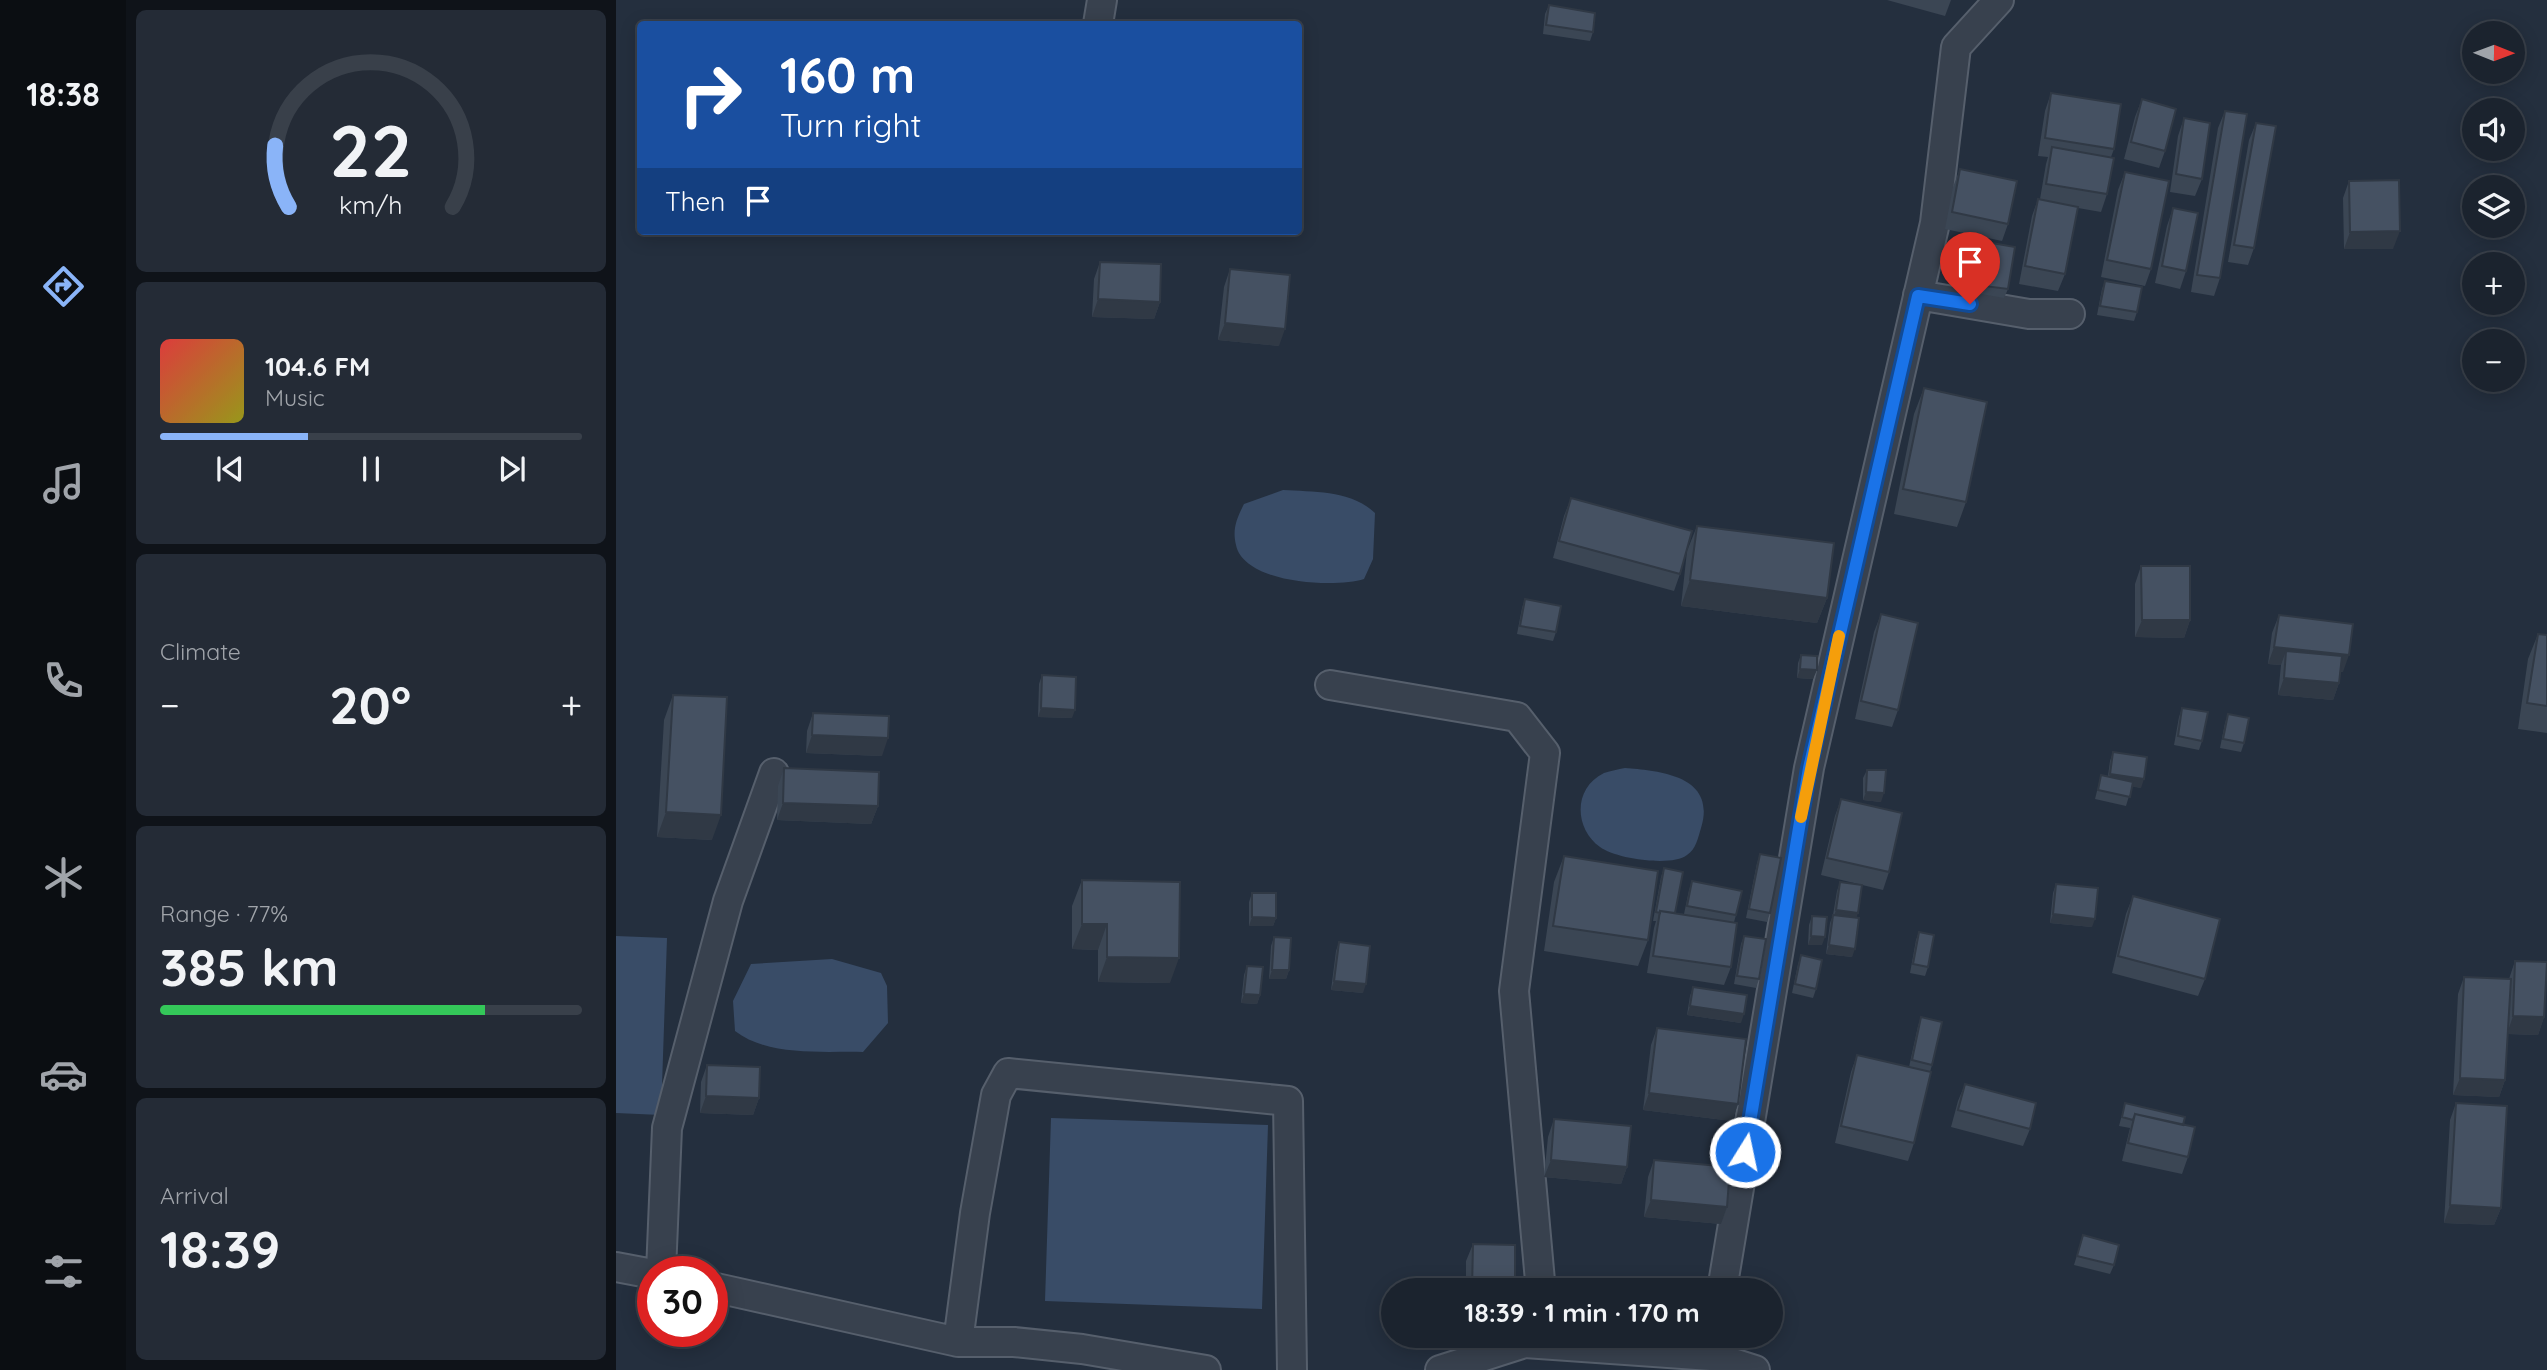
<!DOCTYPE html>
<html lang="en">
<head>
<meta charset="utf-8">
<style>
	:root { --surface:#1b232e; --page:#242b36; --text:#f1f3f6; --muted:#a0a4aa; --line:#39404a; --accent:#8ab4f8 }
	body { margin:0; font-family:Quicksand,sans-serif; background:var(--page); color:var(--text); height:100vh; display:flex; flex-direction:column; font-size:26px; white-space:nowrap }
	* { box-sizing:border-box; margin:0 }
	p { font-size:23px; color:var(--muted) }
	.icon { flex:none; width:38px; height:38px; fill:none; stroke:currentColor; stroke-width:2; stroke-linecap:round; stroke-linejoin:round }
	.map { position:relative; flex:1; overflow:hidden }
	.panel { display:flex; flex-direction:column; gap:10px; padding:10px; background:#0f1319; width:490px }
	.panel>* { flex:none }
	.banner { position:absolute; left:21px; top:21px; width:665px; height:214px; border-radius:7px; box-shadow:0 4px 18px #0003,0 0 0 2px var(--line); background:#1a4fa0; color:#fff; overflow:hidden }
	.needle { width:46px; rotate:91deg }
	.tools { position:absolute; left:1846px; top:21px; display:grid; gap:14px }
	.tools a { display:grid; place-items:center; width:63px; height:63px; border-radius:50%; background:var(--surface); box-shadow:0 4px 18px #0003,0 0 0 2px var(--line); font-size:35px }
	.speed { position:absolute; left:21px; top:1256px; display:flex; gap:14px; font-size:35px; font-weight:700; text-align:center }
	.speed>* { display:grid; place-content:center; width:91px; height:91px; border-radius:50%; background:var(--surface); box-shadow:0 4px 18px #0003,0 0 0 2px var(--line); line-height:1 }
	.speed .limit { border:10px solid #d22; background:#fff; color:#111 }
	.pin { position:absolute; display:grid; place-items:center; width:60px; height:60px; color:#fff; margin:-72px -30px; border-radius:50% 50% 50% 0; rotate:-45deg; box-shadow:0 0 7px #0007 }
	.pin .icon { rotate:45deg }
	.me { position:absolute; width:77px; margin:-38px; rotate:10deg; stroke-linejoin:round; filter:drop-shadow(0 0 5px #0008) }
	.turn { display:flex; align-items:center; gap:24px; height:147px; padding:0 28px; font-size:32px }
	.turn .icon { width:91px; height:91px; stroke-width:2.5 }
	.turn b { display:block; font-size:49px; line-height:60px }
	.then { display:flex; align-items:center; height:66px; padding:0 28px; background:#0003; gap:14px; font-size:26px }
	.big { font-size:52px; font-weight:700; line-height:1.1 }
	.panel .widget { flex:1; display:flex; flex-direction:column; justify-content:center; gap:10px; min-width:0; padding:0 24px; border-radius:10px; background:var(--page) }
	.panel .dial { align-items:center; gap:0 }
	.dial svg { height:182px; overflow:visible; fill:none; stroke:var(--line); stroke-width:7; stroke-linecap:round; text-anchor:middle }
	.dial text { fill:var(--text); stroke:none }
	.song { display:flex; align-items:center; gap:21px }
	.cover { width:84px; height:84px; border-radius:10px; background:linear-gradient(135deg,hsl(0 70% 55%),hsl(60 70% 35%)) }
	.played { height:7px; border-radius:4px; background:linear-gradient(90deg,var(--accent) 35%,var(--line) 35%) }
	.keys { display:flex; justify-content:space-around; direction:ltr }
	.heat { display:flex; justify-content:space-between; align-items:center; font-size:38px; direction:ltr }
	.charge { height:10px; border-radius:5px; background:linear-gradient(90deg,#34c759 77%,var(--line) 0) }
	.trip { position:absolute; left:765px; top:1278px; width:402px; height:70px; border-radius:35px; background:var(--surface); box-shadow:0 4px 18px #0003,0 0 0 2px var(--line); font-weight:700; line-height:70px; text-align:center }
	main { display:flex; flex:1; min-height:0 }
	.menu { display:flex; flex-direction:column; width:126px; justify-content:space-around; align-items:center; background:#0b0e12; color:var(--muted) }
	.menu .icon { width:49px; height:49px }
	.menu .current { color:var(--accent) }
	.menu b { font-size:32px; color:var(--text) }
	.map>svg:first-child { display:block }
</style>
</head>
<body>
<main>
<nav class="menu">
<b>18:38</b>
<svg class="icon current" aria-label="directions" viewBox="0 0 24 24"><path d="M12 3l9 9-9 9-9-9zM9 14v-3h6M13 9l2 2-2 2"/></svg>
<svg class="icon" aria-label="music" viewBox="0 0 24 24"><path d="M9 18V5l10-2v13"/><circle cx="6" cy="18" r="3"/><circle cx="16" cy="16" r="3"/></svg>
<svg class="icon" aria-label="phone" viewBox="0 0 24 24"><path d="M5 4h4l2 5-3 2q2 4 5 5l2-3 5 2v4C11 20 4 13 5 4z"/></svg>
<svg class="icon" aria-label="climate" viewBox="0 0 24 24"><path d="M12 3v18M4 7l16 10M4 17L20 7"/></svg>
<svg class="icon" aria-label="car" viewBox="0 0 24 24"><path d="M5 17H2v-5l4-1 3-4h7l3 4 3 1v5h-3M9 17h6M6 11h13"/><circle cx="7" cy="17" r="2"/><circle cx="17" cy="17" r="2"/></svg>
<svg class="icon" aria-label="filters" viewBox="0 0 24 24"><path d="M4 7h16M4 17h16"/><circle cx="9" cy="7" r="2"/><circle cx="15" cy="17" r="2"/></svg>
</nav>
<section class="panel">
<div class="widget dial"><svg viewBox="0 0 100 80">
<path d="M14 69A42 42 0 1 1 86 69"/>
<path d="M14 69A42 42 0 0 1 8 42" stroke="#8ab4f8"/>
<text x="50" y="56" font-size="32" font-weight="700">22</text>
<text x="50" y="72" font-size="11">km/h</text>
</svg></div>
<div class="widget">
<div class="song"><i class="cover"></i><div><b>104.6 FM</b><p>Music</p></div></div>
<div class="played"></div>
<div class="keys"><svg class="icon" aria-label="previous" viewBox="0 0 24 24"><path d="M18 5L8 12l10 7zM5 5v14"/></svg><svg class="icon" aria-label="pause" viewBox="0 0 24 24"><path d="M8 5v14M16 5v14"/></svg><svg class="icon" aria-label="next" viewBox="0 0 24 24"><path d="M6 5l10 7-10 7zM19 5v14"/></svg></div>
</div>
<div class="widget"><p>Climate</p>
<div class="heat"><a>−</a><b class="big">20°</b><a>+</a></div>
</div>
<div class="widget"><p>Range · 77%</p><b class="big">385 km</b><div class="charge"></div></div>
<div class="widget"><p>Arrival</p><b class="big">18:39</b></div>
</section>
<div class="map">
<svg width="1931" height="1370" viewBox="0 0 1931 1370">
	<rect width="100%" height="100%" fill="#242f3e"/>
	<path fill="#394c67" d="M667,490C698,492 735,490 759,513L757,559L748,579C719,588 628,584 620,545C616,529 621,518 628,504Z
		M1009,768C1045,771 1101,776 1085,828C1082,838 1080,849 1071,855C1056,867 1000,859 984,847C958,828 957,788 988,773C995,771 1002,769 1009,768Z
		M0,936L51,938L45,1115L0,1113Z
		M216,959L265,973L271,986L272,1023L247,1052C206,1051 153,1057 119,1031L117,1001L135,964Z
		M435,1118L652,1125L646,1309L429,1301Z"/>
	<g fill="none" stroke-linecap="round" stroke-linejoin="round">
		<g stroke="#565f6c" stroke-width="32">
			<path id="minor" d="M482,24L486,0
				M1302,295L1413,314H1454
				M714,685L901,717L929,753L898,991L924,1281L922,1290
				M0,1267L37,1274
				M45,1272L51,1128L112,901L158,773
				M96,1287L342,1342H398L466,1349L590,1370
				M1106,1290L1193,768L1319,223L1340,47L1383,0
				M342,1342L359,1213L380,1095L392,1073L672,1101L676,1370
				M824,1370L909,1343L1095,1356L1139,1370"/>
		</g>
		<use href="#minor" stroke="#38414e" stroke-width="28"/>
	</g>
	<path fill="#3b4654" d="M1271,0H1335L1329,16Z
		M933,5L977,32L974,41L927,34L929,14Z
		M1435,93L1498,149L1495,157L1491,194L1485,212L1462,208L1449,274L1442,291L1403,284L1416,216L1422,199H1424L1430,164L1432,157L1422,156L1429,111Z
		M1526,99L1549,151L1543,168L1508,159L1519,117Z
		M1609,111L1604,278L1598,296L1575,292L1602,128Z
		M1568,118L1586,179L1579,196L1554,192L1562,136Z
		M1640,123L1638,248L1632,265L1612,262L1633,140Z
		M1344,169L1392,224L1386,241L1329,229L1337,187Z
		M1509,172L1535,269L1529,286L1485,277L1502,190Z
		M1733,181L1777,249H1728L1727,198Z
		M1557,208L1570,271L1564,289L1539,283L1551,226Z
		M1376,243L1392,289L1388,298L1365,294L1372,252Z
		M484,262L544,302L538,319L476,317L478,279Z
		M614,269L663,346L602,340L608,287Z
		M1489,281L1521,312L1518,321L1481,315L1486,289Z
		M1308,388L1350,502L1341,527L1278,514L1298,414Z
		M955,498L1064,574L1058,591L937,558L948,516Z
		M1081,526L1211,598L1201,623L1065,606L1071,551Z
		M1525,566L1574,620L1568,638L1519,637V584Z
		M909,599L940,632L937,641L901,634L906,608Z
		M1265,614L1282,710L1276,727L1239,719L1258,632Z
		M1663,615L1727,672H1724L1723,683L1717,700L1662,695L1665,665L1652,664L1656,633Z
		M1922,634L1931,635V733L1902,729L1912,659Z
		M1185,655L1197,679L1181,678L1182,663Z
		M426,675L456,718L422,717L423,684Z
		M57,695L96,840L41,837L48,720Z
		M1566,708L1586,741L1583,750L1558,745L1563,717Z
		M197,713L266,756L190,753L191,731Z
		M1612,714L1628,743L1625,752L1604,748L1609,723Z
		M1497,752L1525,788L1516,786L1510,806L1479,799L1485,775L1492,776L1494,761Z
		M168,768L262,806L255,824L161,820L162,786Z
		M1251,770L1265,802L1247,800V778Z
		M1225,799L1273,872L1267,890L1205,875L1219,816Z
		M1144,854L1154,913L1151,922L1130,918L1141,863Z
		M948,856L1032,940L1022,966L928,951L938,882Z
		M1048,868L1059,913L1068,914L1073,890L1076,881L1120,915L1118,922L1115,967L1108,985L1031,973L1038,928L1040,921H1037L1045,877Z
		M466,880L554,983L482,982V950L456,949V906Z
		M1224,882L1241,918L1236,957L1210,954L1214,923L1217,915L1221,891Z
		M1440,884L1476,927L1434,923L1437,893Z
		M636,893L660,918L657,926H633V902Z
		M1517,896L1589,979L1582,996L1496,973L1510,914Z
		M1196,916L1206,945H1192L1193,925Z
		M1303,932L1312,967L1309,976L1294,973L1300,940Z
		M1128,936L1143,979L1140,988L1118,984L1125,944Z
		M658,937L673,970L670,979H653L655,946Z
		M723,942L747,993L715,990L720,951Z
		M1185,955L1200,989L1197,998L1176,993L1182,964Z
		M1899,961L1928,1017L1922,1035L1892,1034L1889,1080L1883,1097L1837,1095L1842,994L1848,977L1893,979Z
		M631,966L644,995L641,1004L625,1003L628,975Z
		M1077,987L1125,1023L1071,1015L1074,996Z
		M1305,1017L1316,1065L1314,1072L1298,1143L1292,1161L1219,1143L1235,1072L1241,1055L1293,1067L1302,1026Z
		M1041,1028L1122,1104L1116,1121L1027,1110L1035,1045Z
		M91,1065L143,1098L137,1115L84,1113L85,1082Z
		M1349,1084L1414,1129L1407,1146L1335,1127L1342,1101Z
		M1509,1103L1567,1125L1572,1157L1566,1174L1506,1161L1514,1128L1503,1126Z
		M1840,1103L1885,1208L1878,1225L1828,1223L1834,1120Z
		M938,1119L1011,1167L1005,1184L928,1177L932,1137Z
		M1038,1160L1111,1207L1105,1224L1028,1217L1032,1177Z
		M1467,1235L1498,1265L1494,1274L1458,1265Z
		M857,1244L899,1290H850V1261Z"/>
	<path fill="#303945" d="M1784,231L1777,249H1728L1734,232Z
		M482,299L544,302L538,319L476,317Z
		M609,323L669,329L663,346L602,340Z
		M1074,580L1211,598L1201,623L1065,606Z
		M1526,620H1574L1568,638L1519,637Z
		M1658,647L1733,655L1727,672L1669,666L1670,651L1665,665L1652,664Z
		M1184,669L1201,670L1197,679L1181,678Z
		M1668,678L1723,683L1717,700L1662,695Z
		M425,708L459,710L456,718L422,717Z
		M196,735L272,738L266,756L190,753Z
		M1494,774L1528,779L1525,788L1491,783Z
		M1250,792L1268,793L1265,802L1247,800Z
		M167,803L262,806L255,824L161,820Z
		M50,812L105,815L96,840L41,837Z
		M1220,910L1242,913L1239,922L1217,919Z
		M1437,914L1479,919L1476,927L1434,923Z
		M636,917L660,918L657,926H633Z
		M466,924H491L482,950L456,949Z
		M1195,936L1209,937L1206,945H1192Z
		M1213,945L1239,949L1236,957L1210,954Z
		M491,957L563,958L554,983L482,982Z
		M656,970H673L670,979H653Z
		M718,981L750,984L747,993L715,990Z
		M628,994L644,995L641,1004L625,1003Z
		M1074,1006L1128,1014L1125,1023L1071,1015Z
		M1897,1016L1928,1017L1922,1035L1891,1034Z
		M1844,1078L1889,1080L1883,1097L1837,1095Z
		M1033,1093L1122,1104L1116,1121L1027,1110Z
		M90,1096L143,1098L137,1115L84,1113Z
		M935,1160L1011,1167L1005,1184L928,1177Z
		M1035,1200L1111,1207L1105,1224L1028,1217Z
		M1834,1205L1885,1208L1878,1225L1828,1223Z"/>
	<path fill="#455162" stroke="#303945" stroke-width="2" d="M933,5L979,13L977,32L930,25Z
		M1435,93L1505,104L1498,149L1429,138Z
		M1526,99L1560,109L1549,151L1515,142Z
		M1609,111L1631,114L1604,278L1581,275Z
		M1568,118L1594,123L1586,179L1560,174Z
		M1640,123L1660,126L1638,248L1618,245Z
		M1436,147L1498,158L1491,194L1430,184Z
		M1344,169L1401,181L1392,224L1336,212Z
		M1509,172L1553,181L1535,269L1491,260Z
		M1783,180L1784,231L1734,232L1733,181Z
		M1422,199L1462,207L1449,274L1409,266Z
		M1557,208L1582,213L1570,271L1546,266Z
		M1376,243L1399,247L1392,289L1368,286Z
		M484,262L545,264L544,302L482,299Z
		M614,269L674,275L669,329L609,323Z
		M1489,281L1526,287L1521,312L1484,306Z
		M1308,388L1371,402L1350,502L1287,489Z
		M955,498L1076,531L1064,574L943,541Z
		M1081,526L1218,543L1211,598L1074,580Z
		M1525,566H1574V620H1526Z
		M909,599L945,606L940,632L904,626Z
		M1265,614L1302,623L1282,710L1245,701Z
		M1663,615L1737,624L1733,655L1658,647Z
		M1922,634L1931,635V706L1911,703Z
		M1670,651L1726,656L1723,683L1668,678Z
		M1185,655L1201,656V670L1184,669Z
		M426,675L460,677L459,710L425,708Z
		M57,695L111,697L105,815L50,812Z
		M1566,708L1592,712L1586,741L1562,736Z
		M197,713L273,716L272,738L196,735Z
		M1612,714L1633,718L1628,743L1607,739Z
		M1497,752L1531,757L1528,779L1494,774Z
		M168,768L263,772L262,806L167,803Z
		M1251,770H1270L1268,793L1250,792Z
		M1485,775L1517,782L1514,797L1482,790Z
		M1225,799L1286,813L1273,872L1211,858Z
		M1144,854L1165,858L1154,913L1133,909Z
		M948,856L1042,871L1032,940L937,926Z
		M1048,868L1067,872L1059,913L1044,911V913L1040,912Z
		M466,880L564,882L563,958L491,957V924H466Z
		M1076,881L1126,891L1120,915L1071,906Z
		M1224,882L1246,885L1242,913L1220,910Z
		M1440,884L1482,888L1479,919L1437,914Z
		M636,893H660V918L636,917Z
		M1517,896L1604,919L1589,979L1502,956Z
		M1044,911L1121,923L1115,967L1037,956Z
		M1217,915L1243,918L1239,949L1213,945Z
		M1196,916L1211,917L1209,937L1195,936Z
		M1303,932L1318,935L1312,967L1297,964Z
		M1128,936L1150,939L1143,979L1121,976Z
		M658,937L675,938L673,970H656Z
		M723,942L754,946L750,984L718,981Z
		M1185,955L1206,960L1200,989L1179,984Z
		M1899,961L1931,962L1928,1017L1897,1016Z
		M631,966L647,967L644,995L628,994Z
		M1848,977L1895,979L1889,1080L1844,1078Z
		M1077,987L1131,995L1128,1014L1074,1006Z
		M1305,1017L1326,1022L1316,1065L1296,1060Z
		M1041,1028L1130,1039L1122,1104L1033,1093Z
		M1241,1055L1315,1072L1298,1143L1225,1126Z
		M91,1065L144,1067L143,1098L90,1096Z
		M1349,1084L1420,1103L1414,1129L1342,1110Z
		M1509,1103L1569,1117L1567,1125L1519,1114L1517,1120L1506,1117Z
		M1840,1103L1891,1106L1885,1208L1834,1205Z
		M1519,1114L1579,1127L1572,1157L1512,1143Z
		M938,1119L1015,1126L1011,1167L935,1160Z
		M1038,1160L1114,1167L1111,1207L1035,1200Z
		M1467,1235L1503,1245L1498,1265L1461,1256Z
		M857,1244L899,1245V1290H856Z
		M828,1281H849V1290H828Z"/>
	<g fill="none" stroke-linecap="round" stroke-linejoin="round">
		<g stroke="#114b97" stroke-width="18">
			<path id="route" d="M1129,1152L1193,768L1302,296L1354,304"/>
		</g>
		<use href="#route" stroke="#1a73e8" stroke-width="12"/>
		<path stroke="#f59e0b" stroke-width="12" d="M1185,817L1223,636"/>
	</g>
</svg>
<div class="tools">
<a><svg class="needle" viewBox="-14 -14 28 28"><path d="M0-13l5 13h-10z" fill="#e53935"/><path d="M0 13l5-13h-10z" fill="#a0a4aa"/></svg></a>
<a><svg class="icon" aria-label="sound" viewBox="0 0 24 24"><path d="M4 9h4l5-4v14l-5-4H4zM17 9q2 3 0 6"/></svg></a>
<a><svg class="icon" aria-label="layers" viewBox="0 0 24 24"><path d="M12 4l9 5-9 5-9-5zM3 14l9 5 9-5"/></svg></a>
<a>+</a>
<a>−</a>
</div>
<div class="speed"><div class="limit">30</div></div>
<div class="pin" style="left:1354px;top:304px;background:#d93025"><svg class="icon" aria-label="arrive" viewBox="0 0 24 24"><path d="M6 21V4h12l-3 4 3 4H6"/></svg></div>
<svg class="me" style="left:1129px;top:1152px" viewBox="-20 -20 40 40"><circle r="17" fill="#1a73e8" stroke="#fff" stroke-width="3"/><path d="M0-11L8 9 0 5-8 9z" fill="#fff"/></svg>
<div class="trip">18:39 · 1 min · 170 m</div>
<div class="banner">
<div class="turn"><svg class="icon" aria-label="right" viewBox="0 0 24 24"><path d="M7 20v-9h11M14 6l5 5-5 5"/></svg><div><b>160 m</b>Turn right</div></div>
<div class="then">Then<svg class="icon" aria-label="arrive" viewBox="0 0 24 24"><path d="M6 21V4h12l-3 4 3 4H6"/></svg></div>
</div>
</div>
</main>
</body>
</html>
